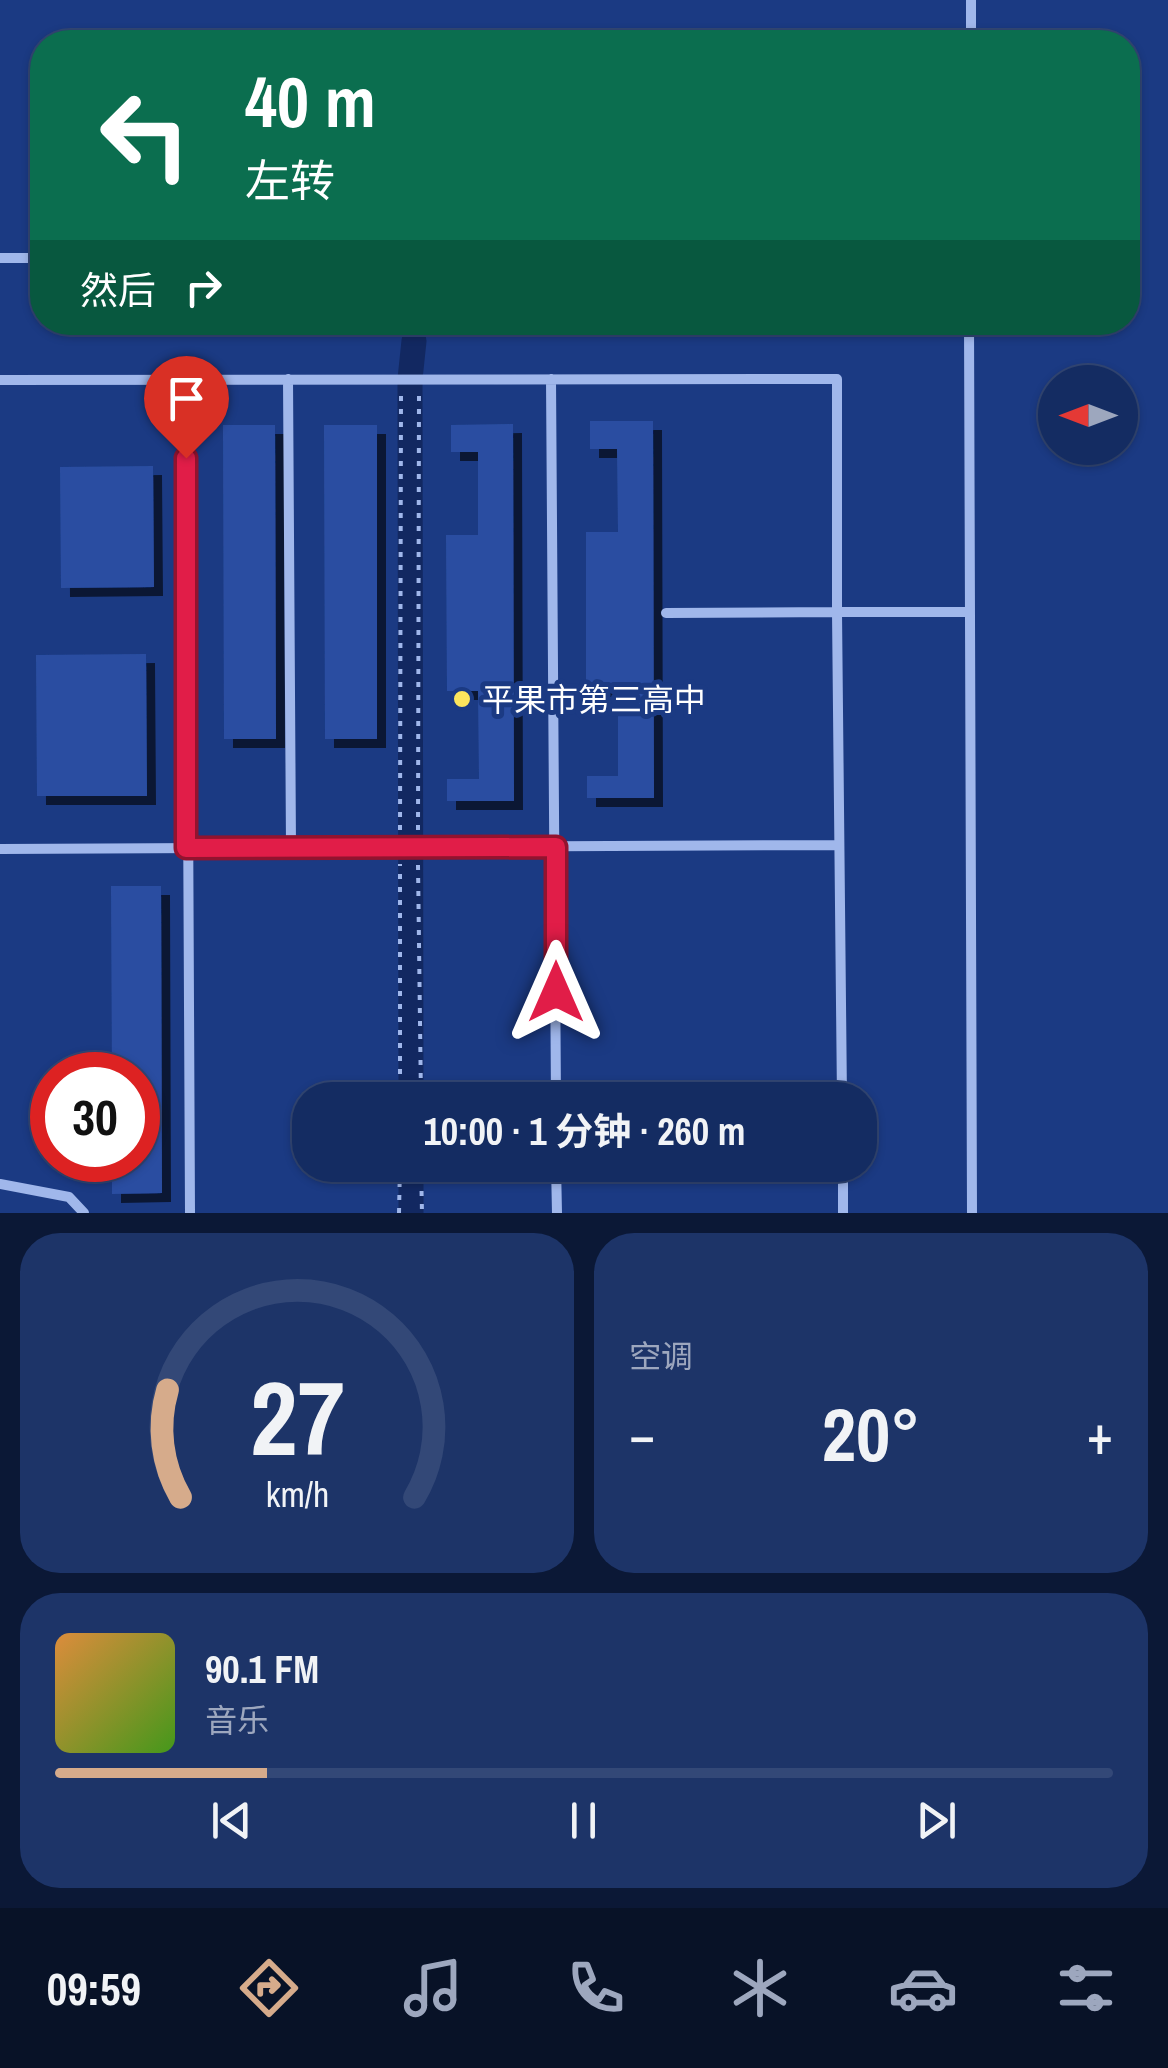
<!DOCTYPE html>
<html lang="zh">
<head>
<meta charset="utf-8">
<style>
	:root { --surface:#142c62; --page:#1d3468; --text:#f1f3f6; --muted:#9da7be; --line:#334877; --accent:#d6ab8b }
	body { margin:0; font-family:"Archivo Narrow","Noto Sans SC",sans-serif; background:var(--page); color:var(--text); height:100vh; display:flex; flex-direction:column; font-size:38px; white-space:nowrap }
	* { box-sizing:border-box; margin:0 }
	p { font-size:32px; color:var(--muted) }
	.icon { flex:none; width:55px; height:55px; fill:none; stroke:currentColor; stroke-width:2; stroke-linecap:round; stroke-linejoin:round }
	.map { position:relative; height:1213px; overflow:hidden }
	.side { display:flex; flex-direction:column; gap:20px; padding:20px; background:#0b1836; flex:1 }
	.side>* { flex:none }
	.hud { position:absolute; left:30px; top:30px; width:1110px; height:305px; border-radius:40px; box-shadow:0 2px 8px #0004,0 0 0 2px var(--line); background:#0b6e4f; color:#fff; overflow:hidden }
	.needle { width:65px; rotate:270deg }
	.buttons { position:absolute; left:1038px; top:365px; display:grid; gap:20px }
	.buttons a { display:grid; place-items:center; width:100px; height:100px; border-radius:50%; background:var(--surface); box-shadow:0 2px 8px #0004,0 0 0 2px var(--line); font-size:50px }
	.speed { position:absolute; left:30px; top:1052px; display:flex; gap:20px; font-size:50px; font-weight:700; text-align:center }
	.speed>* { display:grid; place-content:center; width:130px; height:130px; border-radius:50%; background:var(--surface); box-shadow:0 2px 8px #0004,0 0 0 2px var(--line); line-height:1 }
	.speed .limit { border:15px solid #d22; background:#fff; color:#111 }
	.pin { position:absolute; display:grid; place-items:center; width:85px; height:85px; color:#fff; margin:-102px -42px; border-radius:50% 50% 50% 0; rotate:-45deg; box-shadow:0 0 10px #0007 }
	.pin .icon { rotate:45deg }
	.me { position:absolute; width:110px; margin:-55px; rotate:0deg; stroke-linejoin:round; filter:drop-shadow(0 0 8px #0008) }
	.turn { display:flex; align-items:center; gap:35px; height:210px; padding:0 50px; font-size:45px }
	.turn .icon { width:130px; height:130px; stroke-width:2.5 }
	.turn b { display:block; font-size:70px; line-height:85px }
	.then { display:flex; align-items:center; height:95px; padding:0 50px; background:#0003; gap:20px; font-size:38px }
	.big { font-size:75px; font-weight:700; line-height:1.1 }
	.side .widget { flex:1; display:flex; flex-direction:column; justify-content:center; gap:15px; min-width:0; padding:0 35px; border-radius:40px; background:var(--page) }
	.side .dial { align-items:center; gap:0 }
	.dial svg { height:260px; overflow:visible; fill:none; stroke:var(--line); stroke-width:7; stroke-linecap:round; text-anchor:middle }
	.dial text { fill:var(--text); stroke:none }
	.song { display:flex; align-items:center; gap:30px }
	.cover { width:120px; height:120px; border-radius:15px; background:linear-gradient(135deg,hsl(30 70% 55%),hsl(100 70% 35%)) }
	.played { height:10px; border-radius:5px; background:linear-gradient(90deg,var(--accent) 20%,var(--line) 20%) }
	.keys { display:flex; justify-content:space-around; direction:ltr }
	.heat { display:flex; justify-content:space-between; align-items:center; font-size:55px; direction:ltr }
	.side .tiles { flex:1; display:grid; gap:20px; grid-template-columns:1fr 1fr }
	.widget:last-child { grid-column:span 2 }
	.trip { position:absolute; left:292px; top:1082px; width:585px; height:100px; border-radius:40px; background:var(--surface); box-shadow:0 2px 8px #0004,0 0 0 2px var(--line); font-weight:700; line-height:100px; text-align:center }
	.tab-bar { display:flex; height:160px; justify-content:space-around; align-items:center; background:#081227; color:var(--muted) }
	.tab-bar .icon { width:70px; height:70px }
	.tab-bar .current { color:var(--accent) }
	.tab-bar b { font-size:45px; color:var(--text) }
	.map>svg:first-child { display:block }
</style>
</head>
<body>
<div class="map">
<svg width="1168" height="1213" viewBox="0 0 1168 1213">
	<defs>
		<filter id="shadow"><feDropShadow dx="9" dy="9" stdDeviation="0" flood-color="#0009"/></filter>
	</defs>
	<rect width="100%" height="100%" fill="#1b3a83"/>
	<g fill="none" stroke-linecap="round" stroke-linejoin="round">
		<path stroke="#122861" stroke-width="25" d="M411,1100L410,379L414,341
			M411,1165V1213"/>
	</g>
	<path fill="#2a4ea1" filter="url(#shadow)" d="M590,421H653L654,798H587V776H618V688H586V532H618L617,449H590Z
		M513,424L514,801H447V779H479L478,691H447L446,535H478V452H451V425Z
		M223,425H275L276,739H224Z
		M324,425H377V739H325Z
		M153,466L154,587L61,588L60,467Z
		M146,654L147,796H37L36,655Z
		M111,886H161L162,1193L112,1194V1160H138V1075H112Z"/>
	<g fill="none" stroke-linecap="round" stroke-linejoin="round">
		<path stroke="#a0b7eb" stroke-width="4" stroke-dasharray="5 8" stroke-linecap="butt" d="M400,830L401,394
			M418,830L419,395
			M418,865L421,1100
			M400,1100V864
			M421,1165L422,1213
			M399,1213L400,1165"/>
		<path stroke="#a0b7eb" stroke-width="10" d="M971,42V0
			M0,258H42
			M969,322L972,1213
			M186,379L190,1213
			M288,379L291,848
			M551,379L556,1100
			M0,380L837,379V612H969
			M666,613L837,612L842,1100
			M0,849L839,845
			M556,1165L557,1213
			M843,1165V1213
			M0,1184L69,1197L84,1213"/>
	</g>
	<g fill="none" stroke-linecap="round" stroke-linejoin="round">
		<g stroke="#92132f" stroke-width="25">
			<path id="route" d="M186,458V848L556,847V992"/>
		</g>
		<use href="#route" stroke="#e11d48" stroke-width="18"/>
	</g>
	<circle fill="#fce55d" stroke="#1b3a83" stroke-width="4" cx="462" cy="699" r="10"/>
	<g text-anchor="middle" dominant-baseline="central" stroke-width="10" stroke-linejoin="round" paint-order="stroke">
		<g font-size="32" fill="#fff" stroke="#1b3a83" text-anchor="start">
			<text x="482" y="699">平果市第三高中</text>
		</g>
	</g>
</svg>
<div class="buttons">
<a><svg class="needle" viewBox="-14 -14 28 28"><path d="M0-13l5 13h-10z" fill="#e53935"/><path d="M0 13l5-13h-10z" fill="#9da7be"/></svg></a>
</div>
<div class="speed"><div class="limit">30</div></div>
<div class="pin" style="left:186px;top:458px;background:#d93025"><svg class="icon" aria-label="arrive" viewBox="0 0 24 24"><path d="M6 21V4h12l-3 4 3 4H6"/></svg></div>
<svg class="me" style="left:556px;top:992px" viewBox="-20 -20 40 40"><path d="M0-17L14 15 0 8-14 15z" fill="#e11d48" stroke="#fff" stroke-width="4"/></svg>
<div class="trip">10:00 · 1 分钟 · 260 m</div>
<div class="hud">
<div class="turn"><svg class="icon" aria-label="left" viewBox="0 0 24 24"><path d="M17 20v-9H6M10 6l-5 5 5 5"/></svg><div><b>40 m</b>左转</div></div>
<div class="then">然后<svg class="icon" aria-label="right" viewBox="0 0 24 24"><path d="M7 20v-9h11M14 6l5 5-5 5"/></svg></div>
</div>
</div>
<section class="side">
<div class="tiles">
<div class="widget dial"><svg viewBox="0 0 100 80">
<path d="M14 69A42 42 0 1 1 86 69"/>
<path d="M14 69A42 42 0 0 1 10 36" stroke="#d6ab8b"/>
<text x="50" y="56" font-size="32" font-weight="700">27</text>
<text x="50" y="72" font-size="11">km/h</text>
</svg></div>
<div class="widget"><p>空调</p>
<div class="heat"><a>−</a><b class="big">20°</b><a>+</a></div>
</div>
<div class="widget">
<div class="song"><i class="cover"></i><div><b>90.1 FM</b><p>音乐</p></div></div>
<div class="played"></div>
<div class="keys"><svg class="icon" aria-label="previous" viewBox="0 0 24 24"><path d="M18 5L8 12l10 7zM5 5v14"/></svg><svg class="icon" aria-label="pause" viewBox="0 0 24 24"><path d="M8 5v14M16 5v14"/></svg><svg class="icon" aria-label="next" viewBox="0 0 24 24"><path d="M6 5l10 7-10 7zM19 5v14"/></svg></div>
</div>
</div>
</section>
<nav class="tab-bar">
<b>09:59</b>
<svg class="icon current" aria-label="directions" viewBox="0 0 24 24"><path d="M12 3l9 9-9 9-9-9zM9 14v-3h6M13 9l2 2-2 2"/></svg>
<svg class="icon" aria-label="music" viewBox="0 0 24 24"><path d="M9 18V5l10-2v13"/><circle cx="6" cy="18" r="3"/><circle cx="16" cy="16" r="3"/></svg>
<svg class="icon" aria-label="phone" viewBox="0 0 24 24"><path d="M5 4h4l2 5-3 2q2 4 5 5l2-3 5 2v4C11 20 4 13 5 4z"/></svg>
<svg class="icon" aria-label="climate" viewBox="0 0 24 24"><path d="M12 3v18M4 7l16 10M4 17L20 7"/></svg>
<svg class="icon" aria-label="car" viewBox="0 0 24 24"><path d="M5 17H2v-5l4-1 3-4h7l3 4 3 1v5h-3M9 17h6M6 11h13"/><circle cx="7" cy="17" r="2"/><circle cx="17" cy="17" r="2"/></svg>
<svg class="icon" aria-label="filters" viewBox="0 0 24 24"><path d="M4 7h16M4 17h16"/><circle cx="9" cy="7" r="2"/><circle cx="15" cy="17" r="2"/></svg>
</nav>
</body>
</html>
